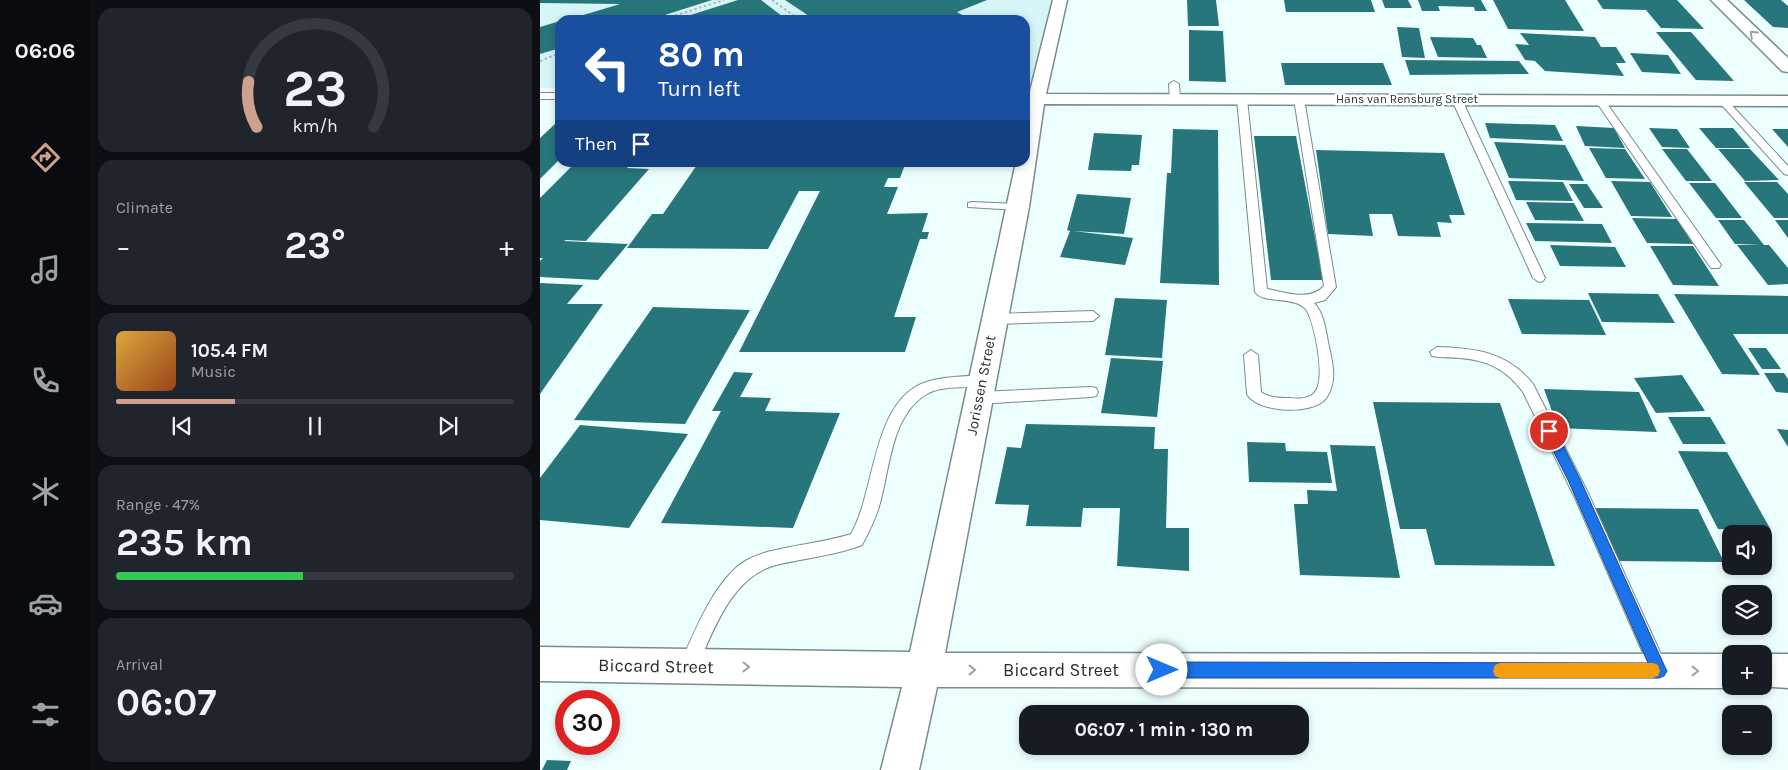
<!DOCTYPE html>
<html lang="en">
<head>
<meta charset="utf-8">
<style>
	:root { --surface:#171b24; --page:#20242c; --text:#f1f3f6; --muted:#9ea1a6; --line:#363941; --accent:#cda18b }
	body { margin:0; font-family:Karla,sans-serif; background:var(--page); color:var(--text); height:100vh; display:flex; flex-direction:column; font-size:19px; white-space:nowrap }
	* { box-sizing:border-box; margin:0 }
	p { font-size:16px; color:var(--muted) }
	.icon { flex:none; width:28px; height:28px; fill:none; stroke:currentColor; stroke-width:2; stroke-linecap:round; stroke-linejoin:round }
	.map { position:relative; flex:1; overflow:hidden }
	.panel { display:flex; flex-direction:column; gap:8px; padding:8px; background:#0d0f14; width:450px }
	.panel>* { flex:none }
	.guide { position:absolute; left:15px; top:15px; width:475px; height:152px; border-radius:15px; box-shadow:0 2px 8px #0003; background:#1a4fa0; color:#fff; overflow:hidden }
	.buttons { position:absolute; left:1182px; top:525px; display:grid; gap:10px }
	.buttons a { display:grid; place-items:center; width:50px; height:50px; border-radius:10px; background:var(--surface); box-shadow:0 2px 8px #0003; font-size:25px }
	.speed { position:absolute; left:15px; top:690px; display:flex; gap:10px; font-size:25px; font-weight:700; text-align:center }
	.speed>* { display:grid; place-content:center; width:65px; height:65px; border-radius:50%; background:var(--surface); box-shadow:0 2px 8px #0003; line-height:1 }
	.speed .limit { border:8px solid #d22; background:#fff; color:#111 }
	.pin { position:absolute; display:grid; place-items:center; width:42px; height:42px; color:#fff; margin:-21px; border:2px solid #fff; border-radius:50%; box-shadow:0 1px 5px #0007 }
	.me { position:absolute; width:55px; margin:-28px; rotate:90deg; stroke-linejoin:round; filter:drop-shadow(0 0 4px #0008) }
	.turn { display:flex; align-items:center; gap:18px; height:105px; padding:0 20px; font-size:22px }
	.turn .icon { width:65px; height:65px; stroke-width:2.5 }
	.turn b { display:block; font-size:35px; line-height:42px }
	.then { display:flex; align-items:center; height:48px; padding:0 20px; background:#0003; gap:10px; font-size:19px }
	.big { font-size:38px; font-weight:700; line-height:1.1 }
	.panel .tile { flex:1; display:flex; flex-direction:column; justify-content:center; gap:8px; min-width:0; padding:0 18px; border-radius:15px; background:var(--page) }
	.panel .dial { align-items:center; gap:0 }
	.dial svg { height:130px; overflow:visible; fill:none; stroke:var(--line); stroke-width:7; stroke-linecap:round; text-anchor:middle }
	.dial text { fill:var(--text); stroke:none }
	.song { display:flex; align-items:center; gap:15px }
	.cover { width:60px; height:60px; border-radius:8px; background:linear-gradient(135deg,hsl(40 70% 55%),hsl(20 70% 35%)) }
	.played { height:5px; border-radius:2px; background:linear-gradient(90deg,var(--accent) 30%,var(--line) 30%) }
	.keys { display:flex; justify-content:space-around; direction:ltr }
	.heat { display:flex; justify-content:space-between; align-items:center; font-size:28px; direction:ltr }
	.charge { height:8px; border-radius:4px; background:linear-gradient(90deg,#34c759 47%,var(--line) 0) }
	.trip { position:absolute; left:479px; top:705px; width:290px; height:50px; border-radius:15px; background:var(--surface); box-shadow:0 2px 8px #0003; font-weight:700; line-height:50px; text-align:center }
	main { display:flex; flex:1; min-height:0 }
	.tab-bar { display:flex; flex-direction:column; width:90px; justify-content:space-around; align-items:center; background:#090b0e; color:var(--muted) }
	.tab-bar .icon { width:35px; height:35px }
	.tab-bar .on { color:var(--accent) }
	.tab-bar b { font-size:22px; color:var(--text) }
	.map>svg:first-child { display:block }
</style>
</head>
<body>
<main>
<nav class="tab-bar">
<b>06:06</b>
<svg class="icon on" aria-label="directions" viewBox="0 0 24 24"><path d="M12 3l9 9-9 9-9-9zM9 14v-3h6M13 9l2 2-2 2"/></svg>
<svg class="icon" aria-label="music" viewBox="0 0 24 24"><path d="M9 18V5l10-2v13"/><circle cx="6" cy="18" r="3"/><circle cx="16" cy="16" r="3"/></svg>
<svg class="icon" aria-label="phone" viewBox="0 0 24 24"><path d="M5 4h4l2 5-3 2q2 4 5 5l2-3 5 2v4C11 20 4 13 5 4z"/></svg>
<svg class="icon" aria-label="climate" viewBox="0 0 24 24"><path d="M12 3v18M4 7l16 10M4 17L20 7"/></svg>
<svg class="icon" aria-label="car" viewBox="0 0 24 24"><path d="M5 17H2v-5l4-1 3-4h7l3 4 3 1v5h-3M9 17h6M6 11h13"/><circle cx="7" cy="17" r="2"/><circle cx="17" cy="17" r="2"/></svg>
<svg class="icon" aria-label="filters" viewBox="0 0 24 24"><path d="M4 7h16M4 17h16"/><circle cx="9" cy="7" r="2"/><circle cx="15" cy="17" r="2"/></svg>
</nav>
<section class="panel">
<div class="tile dial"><svg viewBox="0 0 100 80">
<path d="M14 69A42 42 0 1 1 86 69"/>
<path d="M14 69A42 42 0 0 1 9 41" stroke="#cda18b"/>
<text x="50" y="56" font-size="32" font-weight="700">23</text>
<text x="50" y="72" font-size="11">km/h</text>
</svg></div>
<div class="tile"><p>Climate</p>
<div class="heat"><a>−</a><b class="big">23°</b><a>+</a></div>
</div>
<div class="tile">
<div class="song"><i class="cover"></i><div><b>105.4 FM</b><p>Music</p></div></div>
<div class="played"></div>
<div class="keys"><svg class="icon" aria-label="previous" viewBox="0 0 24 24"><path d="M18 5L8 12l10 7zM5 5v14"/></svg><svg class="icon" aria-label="pause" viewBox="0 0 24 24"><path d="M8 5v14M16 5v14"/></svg><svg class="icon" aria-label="next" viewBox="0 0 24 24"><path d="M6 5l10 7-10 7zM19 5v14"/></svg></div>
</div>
<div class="tile"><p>Range · 47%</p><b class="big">235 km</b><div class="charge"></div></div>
<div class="tile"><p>Arrival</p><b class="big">06:07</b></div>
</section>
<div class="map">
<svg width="1248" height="770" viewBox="0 0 1248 770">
	<rect width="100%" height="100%" fill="#edfeff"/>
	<path fill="#d6f5f7" d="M0,0H514L492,91H485V20H20V88H0Z"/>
	<path fill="#27767b" d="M0,0H172L109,20H27L80,4L0,3Z
		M198,0H221L247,20H135Z
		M245,0H447L417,12L431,20H275Z
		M647,0H676L679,26H648Z
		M744,0H831L835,12H746Z
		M842,0H868L872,8H845Z
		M878,0H941L947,11H935L934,7L898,6L900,11H882Z
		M953,0H1025L1044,31L968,29Z
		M1057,0H1137L1164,29L1121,28L1106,10L1063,9Z
		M1204,0H1241L1248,6V28L1233,27Z
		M20,21V48L0,54V27Z
		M857,27L879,28L885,58L862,57Z
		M649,30L683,31L686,82L649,81Z
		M1116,32H1151L1194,81L1156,80Z
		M980,33L1055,37L1061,47H1076L1086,63H1076L1084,76L1005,71L995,61L985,60L975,44L989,45Z
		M890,37L933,38L937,45H941L947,58L898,57Z
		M1090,53L1128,55L1141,74L1102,72Z
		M865,60L979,61L989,74L870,75Z
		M741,63H843L852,85H745Z
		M945,123L1015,125L1023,141L950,138Z
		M15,124L20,125V159L0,179V138Z
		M1036,126L1074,128L1085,148L1045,146Z
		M1109,128L1137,129L1150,148L1122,147Z
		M1159,128H1193L1210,148H1176Z
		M633,129L678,130L679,285L620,283L627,173H631Z
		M1232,129H1248V147Z
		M554,133L602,135L599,165H592L591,171L548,170Z
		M714,136H756L783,280H731Z
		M954,142L1025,145L1044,181L969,178Z
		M1049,148L1085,149L1105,179L1066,178Z
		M1122,149H1147L1172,181H1146Z
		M1178,149H1210L1239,180L1205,181Z
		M776,150L904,153L925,215H909L912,223L897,222L901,237L858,236L852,214H829L833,236L788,234Z
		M36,162H92L87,168L109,169L46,241L26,240L24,241L88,244L58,280L0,277V261L3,258H0V198Z
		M159,162L293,165L294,162H366L360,178H348L344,187H358L347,214L388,213L382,232H389L387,239H380L354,317H376L365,352H199L280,191H259L228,249L87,248L112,214H123Z
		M968,181L1023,182L1033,201L976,200Z
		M1071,181L1110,182L1132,217L1091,216Z
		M1204,182H1237L1248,194V218H1234Z
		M1149,183H1175L1202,218H1176Z
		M1029,184H1047L1063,208H1044Z
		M537,194L591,198L584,234L533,231L593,238L585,265L520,257L530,231L527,230Z
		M986,202L1034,203L1044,221L995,220Z
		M1092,218L1137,219L1153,244L1107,243Z
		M1178,220H1204L1224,245H1229L1248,268V284L1228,285L1197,245L1221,244H1195Z
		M1235,220H1248V238Z
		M986,223L1062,224L1072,243L995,241Z
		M1010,245L1075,247L1086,267L1020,266Z
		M1110,246H1153L1179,286L1133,285Z
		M0,283L43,285L27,304H63L0,394Z
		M1048,293L1118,294L1135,323L1062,322Z
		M1134,294L1248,296V334H1193L1220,375L1182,374Z
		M575,298L627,300L622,358L565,355Z
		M968,299L1049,300L1066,335L982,334Z
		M113,307L210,310L145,424L34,420Z
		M1208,348H1226L1241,369H1222Z
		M571,358L623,361L617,417L561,413Z
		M194,372L213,373L200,397L231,398L225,411L300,413L253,528L121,523L181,411H172Z
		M1224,373H1244L1248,379V393L1236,392Z
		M1142,375L1165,411L1116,413L1094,378Z
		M1004,389L1099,392L1117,432L1018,428Z
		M833,402L960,403L1015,566L895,565L886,529H860Z
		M1128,417H1170L1186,444H1143Z
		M486,424L615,427L614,449H628L626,528H649V571L577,566L580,508H543L541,527L486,526L489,505L455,504L467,447L481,448Z
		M40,425L148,434L89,528L0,520V478Z
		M1237,429L1248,430V447Z
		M707,442L745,443L746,451L787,452L792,483L709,482Z
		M790,445L835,446L860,578L760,575L754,504H768L767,490L797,491Z
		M1138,451L1187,452L1231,530L1178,529Z
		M1055,508L1158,509L1184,562L1077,561Z
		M7,760L31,761L27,770H2Z"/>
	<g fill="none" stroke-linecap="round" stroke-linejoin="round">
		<g stroke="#788b8c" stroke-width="2">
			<path id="lane" d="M634,81L639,84L640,99L635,102L630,99L629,84Z
				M0,93H20V99H0Z
				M759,96L764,99L796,287L785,300L774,303C783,311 786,330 788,342C792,361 798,379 787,397C775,416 717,413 707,394L704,355L711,350L718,355L721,392C729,398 740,398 750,398C758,399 770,399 775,392C786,379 775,326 767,311C757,295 724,305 715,292L697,99L702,96L707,99L727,289C746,292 769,302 784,286L754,99Z
				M914,98L922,100L1005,278L1003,281L999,282L993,278L912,100Z
				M1057,98H1063L1179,262L1181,265L1179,268H1171L1055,100Z
				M1180,99H1186L1248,166V175L1244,174L1180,103Z
				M432,202L478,204L484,207L478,210L428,207V203Z
				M553,311L559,316L553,321L455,324L449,319L455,314Z
				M897,347C935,348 968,352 993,384L1048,493L1128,670L1125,676L1119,679L1113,676L1035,498L983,392C966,369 947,360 920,358C911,357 901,358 892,356L890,352Z
				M442,375L447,376L449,380L447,384C428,390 404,384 387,394C351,415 350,468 340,503C336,518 329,532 322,545C294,556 264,558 236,565C190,577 173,633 155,671L149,674L143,671L140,665C153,634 176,577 207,560C216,555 226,552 236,550C260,544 286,542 311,534C335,492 332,411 377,386C396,376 422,377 442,375Z
				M551,387L556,388L558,392L556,396L551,397L439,404L434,402L432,398L434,394L439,392Z"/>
		</g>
		<g stroke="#788b8c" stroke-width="3">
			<path id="street" d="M513,0H527L506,94L1248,96V106L504,104L489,207L405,653L1191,654V686H1196L1191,688L397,687L379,770H341L362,687L0,681V647L370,652L476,162H485V111Z
				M1171,0H1187L1248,58V72L1242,71Z
				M1224,654H1248V688L1219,686H1224Z"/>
		</g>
		<path stroke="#aab8b8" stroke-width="2" stroke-dasharray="2.5 2.5" stroke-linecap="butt" d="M232,0L260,20
			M121,20L184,0
			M0,61L20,53"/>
		<use href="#lane" fill="#fff" fill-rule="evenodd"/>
		<use href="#street" fill="#fff" fill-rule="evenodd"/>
	</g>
	<defs><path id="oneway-chevron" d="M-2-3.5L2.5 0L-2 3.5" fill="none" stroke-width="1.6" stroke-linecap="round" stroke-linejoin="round" transform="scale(1.25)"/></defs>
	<g stroke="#9da1a1">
		<use href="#oneway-chevron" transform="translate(1213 34) rotate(-136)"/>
		<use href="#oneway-chevron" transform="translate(206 667) rotate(1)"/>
		<use href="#oneway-chevron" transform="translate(432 670)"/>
		<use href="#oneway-chevron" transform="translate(1155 671)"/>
	</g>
	<path fill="#1a73e8" stroke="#114b97" d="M1009,426L1014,427L1040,479L1124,665L1127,671L1124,676L1119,678H622L617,675L615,670L617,665L622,662L1108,663L1028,480L1003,431Z"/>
	<path fill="#f59e0b" d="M960,663H1113L1118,665L1120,671L1118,676L1113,678H960L955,676L953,671L955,665Z"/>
	<g text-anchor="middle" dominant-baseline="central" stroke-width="5" stroke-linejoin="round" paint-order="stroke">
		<g font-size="12" fill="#262e2e" stroke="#fff">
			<text x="867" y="99">Hans van Rensburg Street</text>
		</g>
		<g font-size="15" fill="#262e2e" stroke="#fff">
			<text transform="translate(441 385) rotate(-79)">Jorissen Street</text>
		</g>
		<g font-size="18" fill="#262e2e" stroke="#fff">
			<text transform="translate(116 666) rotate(1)">Biccard Street</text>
			<text x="521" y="670">Biccard Street</text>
		</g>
	</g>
</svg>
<div class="buttons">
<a><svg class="icon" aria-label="sound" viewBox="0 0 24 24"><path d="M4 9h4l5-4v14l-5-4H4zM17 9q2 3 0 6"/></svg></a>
<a><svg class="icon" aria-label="layers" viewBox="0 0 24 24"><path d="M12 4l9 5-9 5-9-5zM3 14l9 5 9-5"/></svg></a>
<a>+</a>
<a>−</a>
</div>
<div class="speed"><div class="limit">30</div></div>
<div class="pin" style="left:1009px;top:431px;background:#d93025"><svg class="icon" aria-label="arrive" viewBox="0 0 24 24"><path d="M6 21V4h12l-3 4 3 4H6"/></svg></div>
<svg class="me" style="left:622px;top:670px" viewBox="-20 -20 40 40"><circle r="19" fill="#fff"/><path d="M0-13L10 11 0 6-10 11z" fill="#1a73e8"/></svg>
<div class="trip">06:07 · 1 min · 130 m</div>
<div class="guide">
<div class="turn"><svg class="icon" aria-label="left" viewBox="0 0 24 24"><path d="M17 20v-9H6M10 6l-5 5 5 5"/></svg><div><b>80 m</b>Turn left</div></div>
<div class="then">Then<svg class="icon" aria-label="arrive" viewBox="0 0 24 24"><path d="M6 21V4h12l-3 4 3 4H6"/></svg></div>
</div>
</div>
</main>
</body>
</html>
